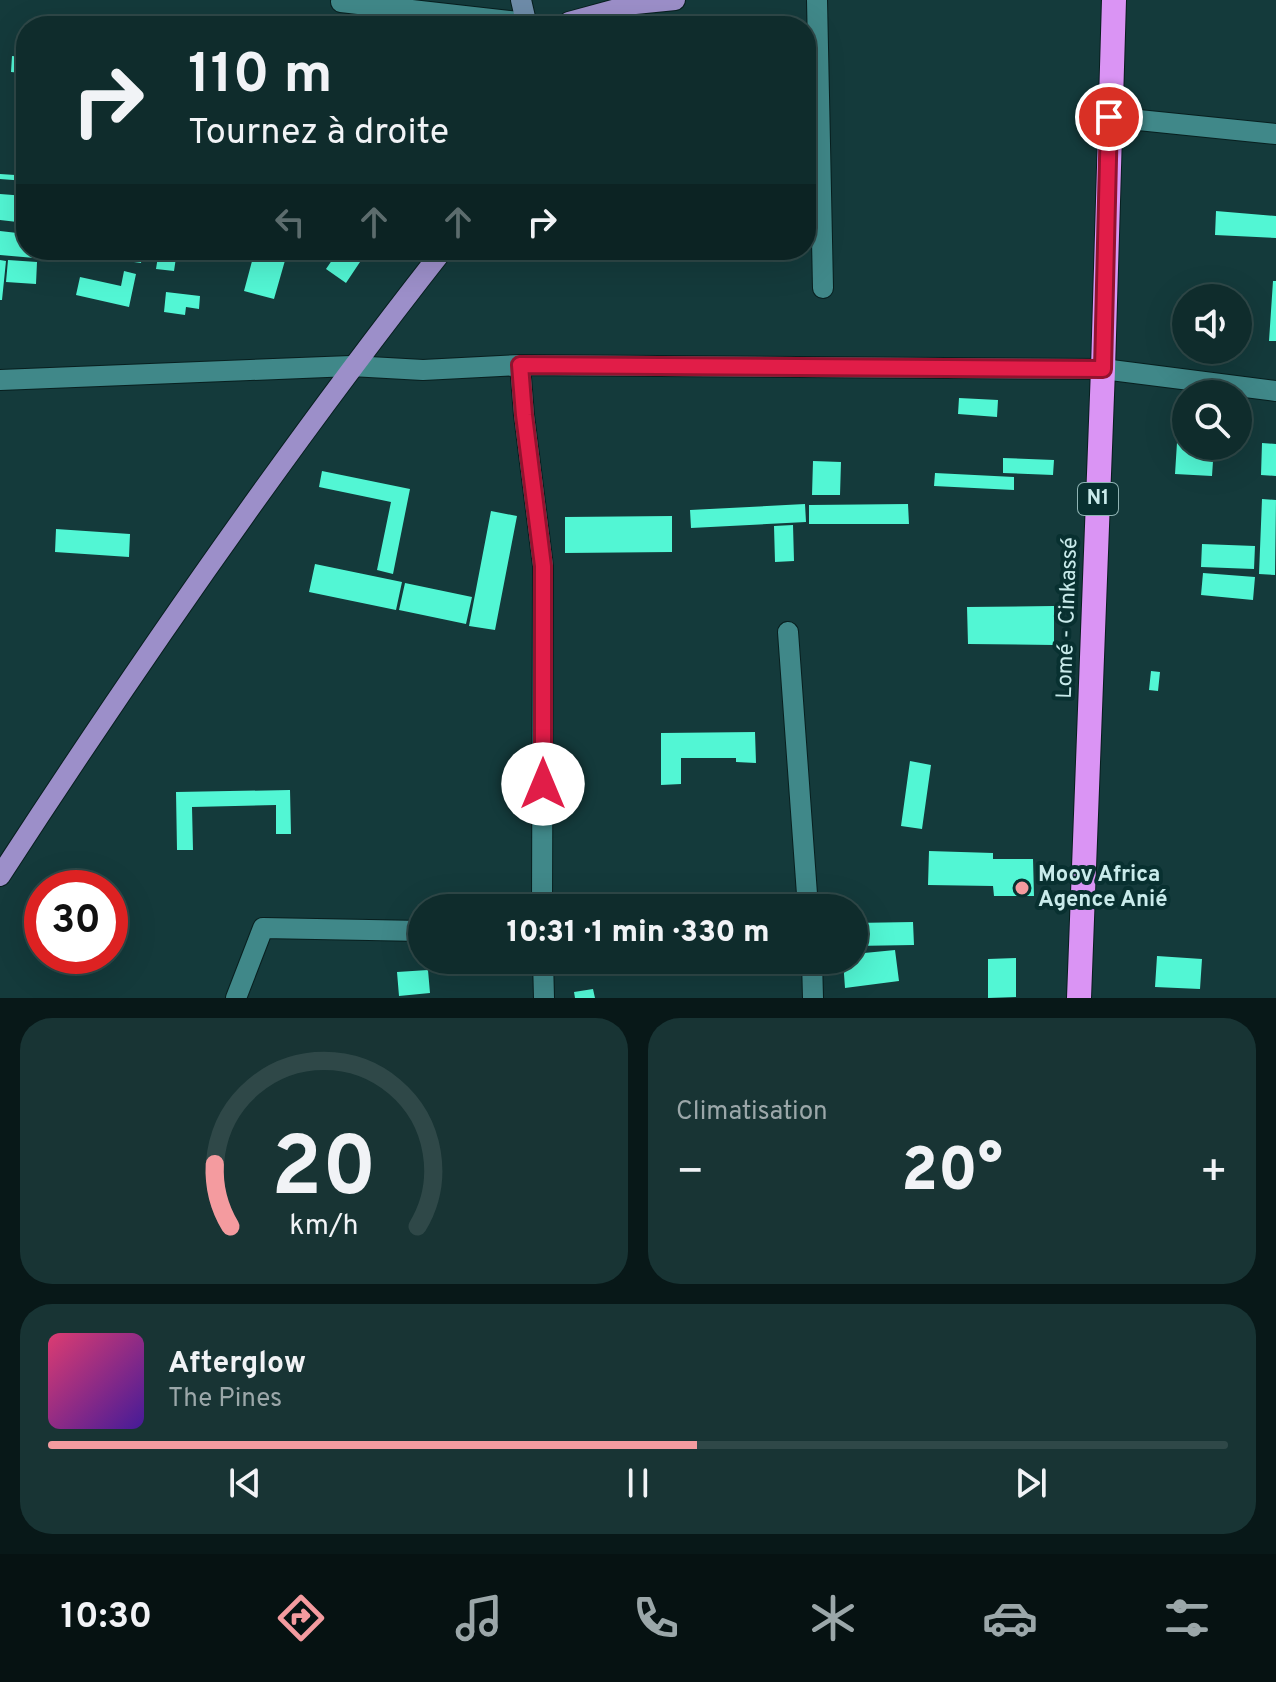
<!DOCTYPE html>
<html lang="fr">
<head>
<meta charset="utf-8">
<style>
	:root { --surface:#0f2c2c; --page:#183434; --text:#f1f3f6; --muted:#9ba7a9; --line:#2f4848; --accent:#f49b9f }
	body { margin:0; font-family:Overpass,sans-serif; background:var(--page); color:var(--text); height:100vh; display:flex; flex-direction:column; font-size:30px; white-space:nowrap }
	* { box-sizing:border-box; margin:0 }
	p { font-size:26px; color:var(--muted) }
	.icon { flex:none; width:44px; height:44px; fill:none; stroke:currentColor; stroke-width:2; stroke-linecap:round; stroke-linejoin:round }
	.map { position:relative; height:998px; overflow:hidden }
	.sheet { display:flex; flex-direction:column; gap:20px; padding:20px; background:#081818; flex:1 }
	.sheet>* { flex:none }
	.banner { position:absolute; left:16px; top:16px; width:800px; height:244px; border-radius:32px; box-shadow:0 8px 32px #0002,0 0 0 2px var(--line); background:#0f2c2c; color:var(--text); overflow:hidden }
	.buttons { position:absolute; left:1172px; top:284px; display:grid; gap:16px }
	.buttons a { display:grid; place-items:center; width:80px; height:80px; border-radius:50%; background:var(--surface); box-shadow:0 8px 32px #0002,0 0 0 2px var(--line); font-size:40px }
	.speed { position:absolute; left:24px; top:870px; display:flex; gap:16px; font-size:40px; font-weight:700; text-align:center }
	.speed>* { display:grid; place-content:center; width:104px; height:104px; border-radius:50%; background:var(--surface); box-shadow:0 8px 32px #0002,0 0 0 2px var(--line); line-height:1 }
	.speed .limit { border:12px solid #d22; background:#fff; color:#111 }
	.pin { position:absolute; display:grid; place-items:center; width:68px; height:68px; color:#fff; margin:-34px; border:4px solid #fff; border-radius:50%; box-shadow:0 2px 8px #0007 }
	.me { position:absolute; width:88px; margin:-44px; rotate:0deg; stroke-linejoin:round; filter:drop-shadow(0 0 6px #0008) }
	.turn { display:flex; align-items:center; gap:28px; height:168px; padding:0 40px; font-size:36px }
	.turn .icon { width:104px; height:104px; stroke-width:2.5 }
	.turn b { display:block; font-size:56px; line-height:68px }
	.lanes { display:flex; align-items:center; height:76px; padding:0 40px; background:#0003; justify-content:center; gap:40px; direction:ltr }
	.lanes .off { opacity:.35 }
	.big { font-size:60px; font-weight:800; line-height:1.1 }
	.sheet .widget { flex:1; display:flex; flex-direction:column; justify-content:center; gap:12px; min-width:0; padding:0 28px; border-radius:32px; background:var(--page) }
	.sheet .dial { align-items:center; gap:0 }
	.dial svg { height:208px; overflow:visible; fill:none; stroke:var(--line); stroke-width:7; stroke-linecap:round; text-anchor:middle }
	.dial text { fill:var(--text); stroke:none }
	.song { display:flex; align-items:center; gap:24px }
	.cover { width:96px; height:96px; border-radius:12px; background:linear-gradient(135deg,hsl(340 70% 55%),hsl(260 70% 35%)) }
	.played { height:8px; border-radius:4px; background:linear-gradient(90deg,var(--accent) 55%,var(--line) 55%) }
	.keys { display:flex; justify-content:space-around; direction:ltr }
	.heat { display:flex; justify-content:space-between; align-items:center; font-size:44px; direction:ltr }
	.sheet .tiles { flex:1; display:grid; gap:20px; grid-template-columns:1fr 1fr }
	.widget:last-child { grid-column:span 2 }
	.trip { position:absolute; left:408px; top:894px; width:460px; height:80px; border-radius:40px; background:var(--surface); box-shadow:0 8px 32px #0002,0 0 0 2px var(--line); font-weight:800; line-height:80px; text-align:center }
	.menu { display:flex; height:128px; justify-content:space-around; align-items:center; background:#061212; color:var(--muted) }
	.menu .icon { width:56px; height:56px }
	.menu .current { color:var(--accent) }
	.menu b { font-size:36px; color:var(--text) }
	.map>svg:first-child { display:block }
</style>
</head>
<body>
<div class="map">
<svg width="1276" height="998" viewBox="0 0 1276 998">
	<rect width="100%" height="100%" fill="#143a3b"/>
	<path fill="#52f6d4" d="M278,14L299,18L297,26H276Z
		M12,56L23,57L22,73L11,72Z
		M15,167L26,168V181L0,179V174L15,175Z
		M0,194L26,196V223L0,220Z
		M1216,211L1276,216V238L1215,235Z
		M0,231L26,234V250L46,252V259L0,255Z
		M100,250H143L141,263L99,257Z
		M159,250L177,251L174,271L156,269Z
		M255,250H288L274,299L244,291Z
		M339,250H368L346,283L326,269Z
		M0,260L6,261L2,300H0Z
		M8,260L37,262L36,284L6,282Z
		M124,271L136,274L129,307L76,295L80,277L121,286Z
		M1273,281H1276V341H1269Z
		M166,292L200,296L199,309L186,307L185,315L164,312Z
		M959,398L998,400L997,417L958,414Z
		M1179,411H1186V446H1214L1212,476L1175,474Z
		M1262,443L1276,444V476L1261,475Z
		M1003,458L1054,460L1053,475L1003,473Z
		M813,461L841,462L840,495H812Z
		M322,471L410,489L393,574L377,570L391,502L319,487Z
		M935,473L1014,477V490L934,486Z
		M1262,499L1276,500L1275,575L1259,574Z
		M805,504L806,522L691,528L690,510Z
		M908,504L909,524H809V505Z
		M491,511L517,516L495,630L469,626Z
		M672,516V552L565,553V517Z
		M793,525L794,561L775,562L774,526Z
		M56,529L130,534L129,557L55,552Z
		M1202,544L1255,546L1254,569L1201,567Z
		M315,564L402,582L396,610L309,592Z
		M1203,573L1255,577L1253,600L1201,595Z
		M405,583L472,597L466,624L399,610Z
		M1054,606V645L968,644L967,607Z
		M1151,671L1160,672L1158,691L1149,690Z
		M755,732L756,763L736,762V758H681V784L661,785V733Z
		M910,761L931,765L922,829L901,826Z
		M290,790L291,834H276V805L192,807L193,850H177L176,792Z
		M929,851L993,853V859H1033L1034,896H994L993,886L928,885Z
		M913,922L914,945L854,946V923Z
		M895,950L899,981L845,988L843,960H854V954Z
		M1157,956L1202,959L1200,989L1155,987Z
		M1016,958V997L988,998V959Z
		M655,960H672L671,970L655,969Z
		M428,970L430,993L399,996L397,972Z
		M593,989L595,998H575L574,992Z"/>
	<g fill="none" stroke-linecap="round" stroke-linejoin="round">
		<g stroke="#081f1f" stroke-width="22">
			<path id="street" d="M817,0L823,288
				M341,2L527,23
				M1109,117L1276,134
				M520,365L1103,369L1276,391
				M0,380L351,366L423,370L520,365L524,415L543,566L542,908
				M788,632L808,908
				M543,960L544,998
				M812,960L813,998
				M236,998L263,928L422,931"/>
		</g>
		<g stroke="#081f1f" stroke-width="22">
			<path id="secondary" d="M521,0L527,26"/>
		</g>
		<g stroke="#081f1f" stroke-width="22">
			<path id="primary" d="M565,26L569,22L635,4L675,0
				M0,876C139,662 285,451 443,250"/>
		</g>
		<g stroke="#081f1f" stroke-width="26">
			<path id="highway" d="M1079,998L1103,369L1114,0"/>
		</g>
		<use href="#street" stroke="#408889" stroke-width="20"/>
		<use href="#secondary" stroke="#6e8ca9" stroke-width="20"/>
		<use href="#primary" stroke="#9c8fc9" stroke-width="20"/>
		<use href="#highway" stroke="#da94f4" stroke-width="24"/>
	</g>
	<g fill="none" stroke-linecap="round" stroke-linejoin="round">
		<g stroke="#92132f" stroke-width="20">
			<path id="route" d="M543,784V566L524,415L520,365L1103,369L1109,117"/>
		</g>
		<use href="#route" stroke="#e11d48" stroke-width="14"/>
	</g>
	<circle fill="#f49b9f" stroke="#083030" stroke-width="3" cx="1022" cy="888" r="8"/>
	<g text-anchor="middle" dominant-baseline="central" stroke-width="8" stroke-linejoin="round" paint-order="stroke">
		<rect fill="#083030" stroke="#8fb3b3" stroke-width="2" x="1078" y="483" width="40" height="32" rx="6"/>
		<g font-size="20" font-weight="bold" fill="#c9ebeb">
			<text x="1098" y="499">N1</text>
		</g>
		<g font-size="22" fill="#c9ebeb" stroke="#083030">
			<text transform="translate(1068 618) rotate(-88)">Lomé - Cinkassé</text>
		</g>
		<g font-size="22" font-weight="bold" fill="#c9ebeb" stroke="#083030" text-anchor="start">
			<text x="1038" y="875">Moov Africa<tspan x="1038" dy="25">Agence Anié</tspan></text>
		</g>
	</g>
</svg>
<div class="buttons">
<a><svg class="icon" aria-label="sound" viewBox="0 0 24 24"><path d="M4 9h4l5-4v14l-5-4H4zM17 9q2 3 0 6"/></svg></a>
<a><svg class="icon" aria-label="search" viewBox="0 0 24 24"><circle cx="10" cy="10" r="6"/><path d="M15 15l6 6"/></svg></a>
</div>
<div class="speed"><div class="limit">30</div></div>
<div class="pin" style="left:1109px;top:117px;background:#d93025"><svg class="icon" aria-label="arrive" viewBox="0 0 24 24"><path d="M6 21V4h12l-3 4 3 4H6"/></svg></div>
<svg class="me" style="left:543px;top:784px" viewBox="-20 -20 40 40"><circle r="19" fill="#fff"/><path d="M0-13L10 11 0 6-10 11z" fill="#e11d48"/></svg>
<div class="trip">10:31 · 1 min · 330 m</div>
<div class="banner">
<div class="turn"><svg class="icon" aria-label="right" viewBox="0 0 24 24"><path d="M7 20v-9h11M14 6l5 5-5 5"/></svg><div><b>110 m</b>Tournez à droite</div></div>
<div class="lanes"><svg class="icon off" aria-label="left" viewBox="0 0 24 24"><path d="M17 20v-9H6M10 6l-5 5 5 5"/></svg><svg class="icon off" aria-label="ahead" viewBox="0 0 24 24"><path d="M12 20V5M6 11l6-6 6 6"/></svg><svg class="icon off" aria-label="ahead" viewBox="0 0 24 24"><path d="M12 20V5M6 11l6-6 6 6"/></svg><svg class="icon" aria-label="right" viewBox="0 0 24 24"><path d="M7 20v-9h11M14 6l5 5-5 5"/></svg></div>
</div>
</div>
<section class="sheet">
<div class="tiles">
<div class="widget dial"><svg viewBox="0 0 100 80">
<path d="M14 69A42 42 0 1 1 86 69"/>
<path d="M14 69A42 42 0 0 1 8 45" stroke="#f49b9f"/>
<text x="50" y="56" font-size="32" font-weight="700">20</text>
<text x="50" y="72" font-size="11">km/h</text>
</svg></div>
<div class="widget"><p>Climatisation</p>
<div class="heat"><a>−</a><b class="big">20°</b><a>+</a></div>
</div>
<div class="widget">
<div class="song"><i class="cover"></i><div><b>Afterglow</b><p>The Pines</p></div></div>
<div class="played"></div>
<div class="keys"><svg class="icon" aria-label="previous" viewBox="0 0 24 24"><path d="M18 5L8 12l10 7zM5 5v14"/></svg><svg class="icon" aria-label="pause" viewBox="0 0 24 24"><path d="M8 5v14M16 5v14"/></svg><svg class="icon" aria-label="next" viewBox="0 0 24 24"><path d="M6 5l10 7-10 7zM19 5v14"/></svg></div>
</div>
</div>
</section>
<nav class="menu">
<b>10:30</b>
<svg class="icon current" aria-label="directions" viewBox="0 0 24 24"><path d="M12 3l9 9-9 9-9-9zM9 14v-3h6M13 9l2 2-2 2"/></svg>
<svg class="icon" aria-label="music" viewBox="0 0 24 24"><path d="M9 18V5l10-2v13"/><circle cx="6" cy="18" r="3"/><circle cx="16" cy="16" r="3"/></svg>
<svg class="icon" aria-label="phone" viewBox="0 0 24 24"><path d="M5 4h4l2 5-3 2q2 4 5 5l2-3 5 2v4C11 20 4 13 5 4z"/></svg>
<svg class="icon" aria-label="climate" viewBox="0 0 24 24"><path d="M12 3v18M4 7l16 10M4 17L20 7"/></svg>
<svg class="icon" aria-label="car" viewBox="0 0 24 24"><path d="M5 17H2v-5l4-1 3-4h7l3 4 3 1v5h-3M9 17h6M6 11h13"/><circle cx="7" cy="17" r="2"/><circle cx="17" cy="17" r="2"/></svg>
<svg class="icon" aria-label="filters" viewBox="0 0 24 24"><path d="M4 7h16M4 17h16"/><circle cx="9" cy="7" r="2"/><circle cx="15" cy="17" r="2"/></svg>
</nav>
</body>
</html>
